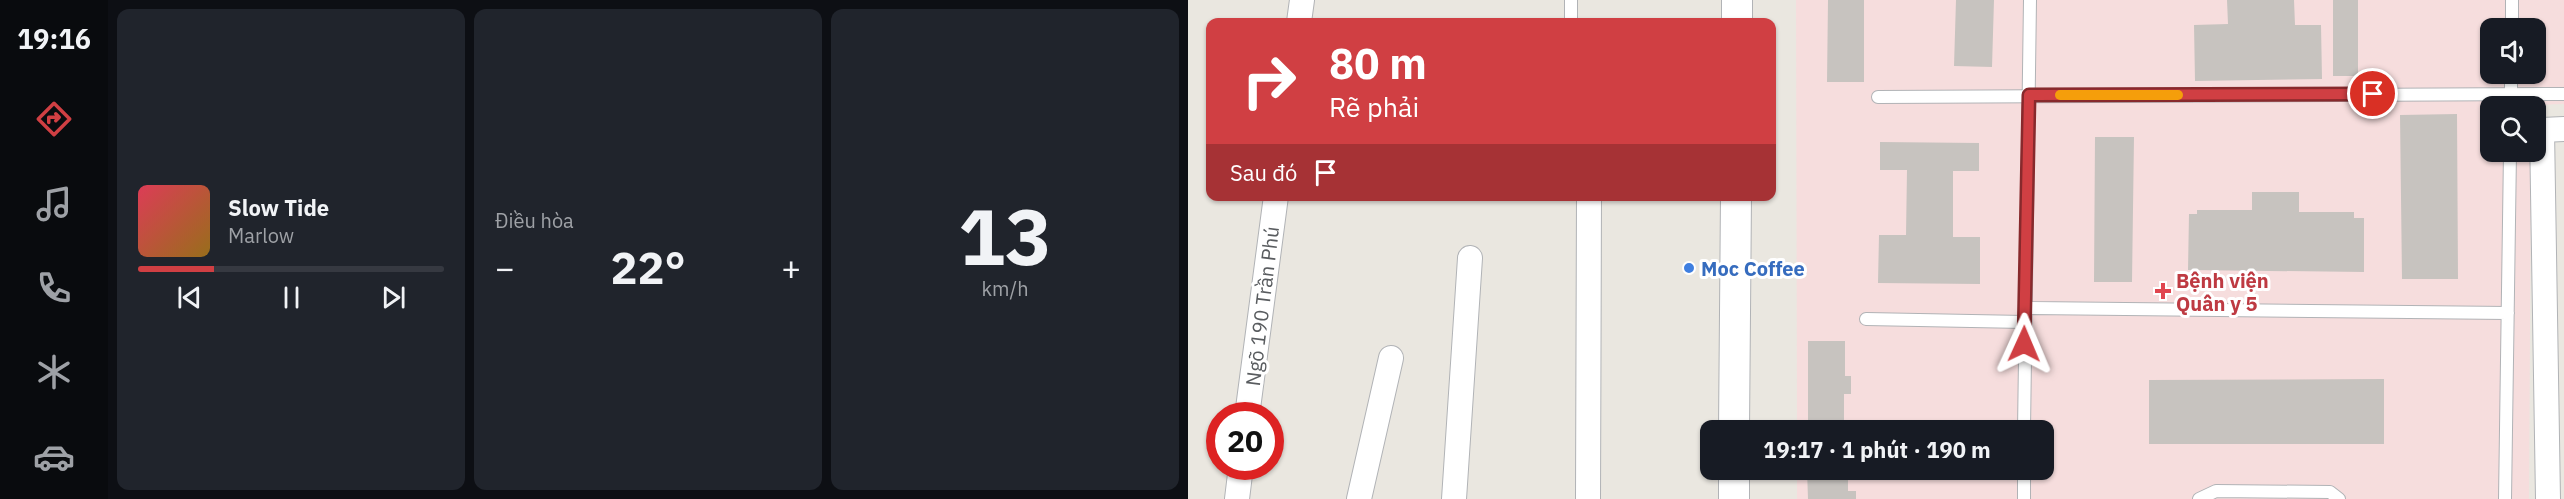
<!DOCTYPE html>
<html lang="vi">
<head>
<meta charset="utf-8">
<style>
	:root { --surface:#171b24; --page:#20242c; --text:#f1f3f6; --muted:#9ea1a6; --line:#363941; --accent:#d03f43 }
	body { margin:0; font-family:"IBM Plex Sans",sans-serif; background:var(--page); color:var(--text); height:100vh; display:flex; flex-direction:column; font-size:22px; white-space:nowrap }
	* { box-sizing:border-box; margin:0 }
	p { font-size:20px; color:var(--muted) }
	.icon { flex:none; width:33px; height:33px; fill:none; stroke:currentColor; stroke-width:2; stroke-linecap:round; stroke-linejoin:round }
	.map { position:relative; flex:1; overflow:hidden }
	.drawer { display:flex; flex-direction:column; gap:9px; padding:9px; background:#0d0f14; width:1080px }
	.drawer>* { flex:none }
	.guide { position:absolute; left:18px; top:18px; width:570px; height:183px; border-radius:12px; box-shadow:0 2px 4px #0004; background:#d03f43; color:#fff; overflow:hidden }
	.controls { position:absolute; left:1292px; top:18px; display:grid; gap:12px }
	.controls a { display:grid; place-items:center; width:66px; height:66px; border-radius:12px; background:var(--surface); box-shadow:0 2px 4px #0004; font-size:30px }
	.speed { position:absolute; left:18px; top:402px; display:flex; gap:12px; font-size:30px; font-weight:700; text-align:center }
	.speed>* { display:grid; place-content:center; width:78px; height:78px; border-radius:50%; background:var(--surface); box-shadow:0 2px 4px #0004; line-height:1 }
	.speed .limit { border:9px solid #d22; background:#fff; color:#111 }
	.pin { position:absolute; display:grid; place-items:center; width:51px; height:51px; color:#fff; margin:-26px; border:3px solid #fff; border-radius:50%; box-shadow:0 2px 6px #0007 }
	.me { position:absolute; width:66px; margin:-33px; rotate:1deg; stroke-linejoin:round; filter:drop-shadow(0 0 4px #0008) }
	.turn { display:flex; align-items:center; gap:21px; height:126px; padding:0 24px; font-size:27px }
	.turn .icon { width:78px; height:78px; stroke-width:2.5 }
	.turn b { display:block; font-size:42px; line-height:51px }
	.then { display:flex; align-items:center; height:57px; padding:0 24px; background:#0003; gap:12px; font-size:22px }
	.big { font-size:45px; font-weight:700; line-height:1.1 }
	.drawer .tile { flex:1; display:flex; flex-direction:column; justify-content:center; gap:9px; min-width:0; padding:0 21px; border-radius:12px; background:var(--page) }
	.drawer .dial { align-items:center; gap:0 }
	.dial b { font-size:78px; line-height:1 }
	.song { display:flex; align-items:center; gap:18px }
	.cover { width:72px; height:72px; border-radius:9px; background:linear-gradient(135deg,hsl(350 70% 55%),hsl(40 70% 35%)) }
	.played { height:6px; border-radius:3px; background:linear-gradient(90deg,var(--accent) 25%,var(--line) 25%) }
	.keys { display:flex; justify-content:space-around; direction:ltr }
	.heat { display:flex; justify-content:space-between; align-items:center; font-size:33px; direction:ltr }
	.drawer .tiles { flex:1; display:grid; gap:9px; grid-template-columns:repeat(3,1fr) }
	.trip { position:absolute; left:512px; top:420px; width:354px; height:60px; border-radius:12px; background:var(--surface); box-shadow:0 2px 4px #0004; font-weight:700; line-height:60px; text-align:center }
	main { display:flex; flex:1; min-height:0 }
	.tab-bar { display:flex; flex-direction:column; width:108px; justify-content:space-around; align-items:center; background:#090b0e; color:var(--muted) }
	.tab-bar .icon { width:42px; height:42px }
	.tab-bar .on { color:var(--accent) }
	.tab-bar b { font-size:27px; color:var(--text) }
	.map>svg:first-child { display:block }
</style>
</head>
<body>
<main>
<nav class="tab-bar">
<b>19:16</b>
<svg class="icon on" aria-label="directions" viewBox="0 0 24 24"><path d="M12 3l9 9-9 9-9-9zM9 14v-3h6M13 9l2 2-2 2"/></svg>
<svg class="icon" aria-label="music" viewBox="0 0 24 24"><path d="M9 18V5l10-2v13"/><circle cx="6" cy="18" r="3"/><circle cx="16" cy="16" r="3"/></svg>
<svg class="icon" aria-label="phone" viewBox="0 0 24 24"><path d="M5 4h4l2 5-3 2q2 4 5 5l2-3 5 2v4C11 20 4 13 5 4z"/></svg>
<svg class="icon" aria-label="climate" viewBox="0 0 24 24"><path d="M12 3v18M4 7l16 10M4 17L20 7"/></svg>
<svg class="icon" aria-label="car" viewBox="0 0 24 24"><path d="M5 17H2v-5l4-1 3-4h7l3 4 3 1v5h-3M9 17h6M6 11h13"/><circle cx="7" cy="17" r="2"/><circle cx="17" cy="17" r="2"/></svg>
</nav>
<section class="drawer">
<div class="tiles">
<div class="tile">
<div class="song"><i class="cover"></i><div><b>Slow Tide</b><p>Marlow</p></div></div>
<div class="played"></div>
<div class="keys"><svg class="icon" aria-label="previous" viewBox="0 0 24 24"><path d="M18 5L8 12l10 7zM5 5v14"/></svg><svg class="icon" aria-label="pause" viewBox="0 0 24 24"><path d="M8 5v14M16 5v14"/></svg><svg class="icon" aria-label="next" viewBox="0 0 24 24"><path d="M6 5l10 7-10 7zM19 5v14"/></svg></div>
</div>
<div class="tile"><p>Điều hòa</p>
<div class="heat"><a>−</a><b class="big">22°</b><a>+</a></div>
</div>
<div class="tile dial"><b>13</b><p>km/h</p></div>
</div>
</section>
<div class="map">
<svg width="1376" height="499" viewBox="0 0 1376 499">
	<rect width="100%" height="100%" fill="#eae7e0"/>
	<path fill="#f6dddd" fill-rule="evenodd" d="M608,0H1376V104L1302,106V152H1343L1341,499H609V470H855V430H609ZM1302,28H1347V74H1302Z"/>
	<path fill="#c7c3bf" d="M640,0H676V82H639Z
		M768,0H806L804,67L766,66Z
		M1039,0H1106L1107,25H1133L1134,79L1007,81L1006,25L1040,24Z
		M1145,0H1170V76H1145Z
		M1269,114L1270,279H1214L1212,115Z
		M907,137H946L944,282H906Z
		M692,142L791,143V171H765V237H792V284L690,283L691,235H718L719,170H692Z
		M1064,192H1111V212H1166V218H1176V272L1000,270L1001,214H1009V210H1064Z
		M620,341H657V376H663V394H656V425L620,424Z
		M1196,379V444H961V380Z
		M619,470H660V491H668V499H620Z"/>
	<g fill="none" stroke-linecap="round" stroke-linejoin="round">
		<g stroke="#b1b3b6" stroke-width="14">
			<path id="service" d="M383,0V22
				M1324,28V0
				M690,97L1376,94
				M1323,106V74
				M837,308L1320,313
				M678,319L836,322
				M836,430L842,0
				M836,499V470
				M1011,499L1028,491L1142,492L1151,499
				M1317,499L1322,152"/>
		</g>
		<g stroke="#b1b3b6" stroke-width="26">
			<path id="minor" d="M111,22L114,0
				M59,416L88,196
				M49,499L53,466
				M171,499L203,358
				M266,499L282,258
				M400,499L401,196
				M1360,499L1354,130L1376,129"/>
		</g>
		<g stroke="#b1b3b6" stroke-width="32">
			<path id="tertiary" d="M549,22V0
				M546,430L548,196
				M546,499V470"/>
		</g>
		<use href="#service" stroke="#fff" stroke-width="12"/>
		<use href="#minor" stroke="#fff" stroke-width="24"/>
		<use href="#tertiary" stroke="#fff" stroke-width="30"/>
	</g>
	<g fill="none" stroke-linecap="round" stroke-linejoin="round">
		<g stroke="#87292c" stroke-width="15">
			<path id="route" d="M836,344L841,95L1185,94"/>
		</g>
		<use href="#route" stroke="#d03f43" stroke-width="10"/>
		<path stroke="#f59e0b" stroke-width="10" d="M872,95H990"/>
	</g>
	<circle fill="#3f7fe0" stroke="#fff" stroke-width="2" cx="501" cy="268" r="6"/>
	<path fill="#e0444e" stroke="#fff" stroke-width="2" d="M972 282h6v6h6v6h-6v6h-6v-6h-6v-6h6z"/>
	<g text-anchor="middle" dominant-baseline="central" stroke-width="6" stroke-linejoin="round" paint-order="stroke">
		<g font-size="20" font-weight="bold" fill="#366cbe" stroke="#fff" text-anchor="start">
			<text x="513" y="268">Moc Coffee</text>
		</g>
		<g font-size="20" font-weight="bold" fill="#be3a42" stroke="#fff" text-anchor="start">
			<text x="988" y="280">Bệnh viện<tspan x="988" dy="23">Quân y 5</tspan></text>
		</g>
		<g font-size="20" fill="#595c5f" stroke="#fff">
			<text transform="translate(74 306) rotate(-83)">Ngõ 190 Trần Phú</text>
		</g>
	</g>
</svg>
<div class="controls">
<a><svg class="icon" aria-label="sound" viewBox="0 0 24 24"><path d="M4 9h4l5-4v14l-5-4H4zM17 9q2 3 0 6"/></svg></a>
<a><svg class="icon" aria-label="search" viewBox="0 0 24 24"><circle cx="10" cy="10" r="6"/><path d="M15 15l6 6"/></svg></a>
</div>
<div class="speed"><div class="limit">20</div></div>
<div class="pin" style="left:1185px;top:94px;background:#d93025"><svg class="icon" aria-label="arrive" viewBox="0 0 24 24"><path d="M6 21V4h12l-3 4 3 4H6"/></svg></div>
<svg class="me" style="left:836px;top:344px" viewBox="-20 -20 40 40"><path d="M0-17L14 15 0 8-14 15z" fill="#d03f43" stroke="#fff" stroke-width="4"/></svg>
<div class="trip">19:17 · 1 phút · 190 m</div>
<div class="guide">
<div class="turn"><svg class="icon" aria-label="right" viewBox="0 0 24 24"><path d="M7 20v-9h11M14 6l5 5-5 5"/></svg><div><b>80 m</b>Rẽ phải</div></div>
<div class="then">Sau đó<svg class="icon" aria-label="arrive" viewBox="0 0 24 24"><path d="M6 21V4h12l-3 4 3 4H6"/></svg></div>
</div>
</div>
</main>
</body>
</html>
